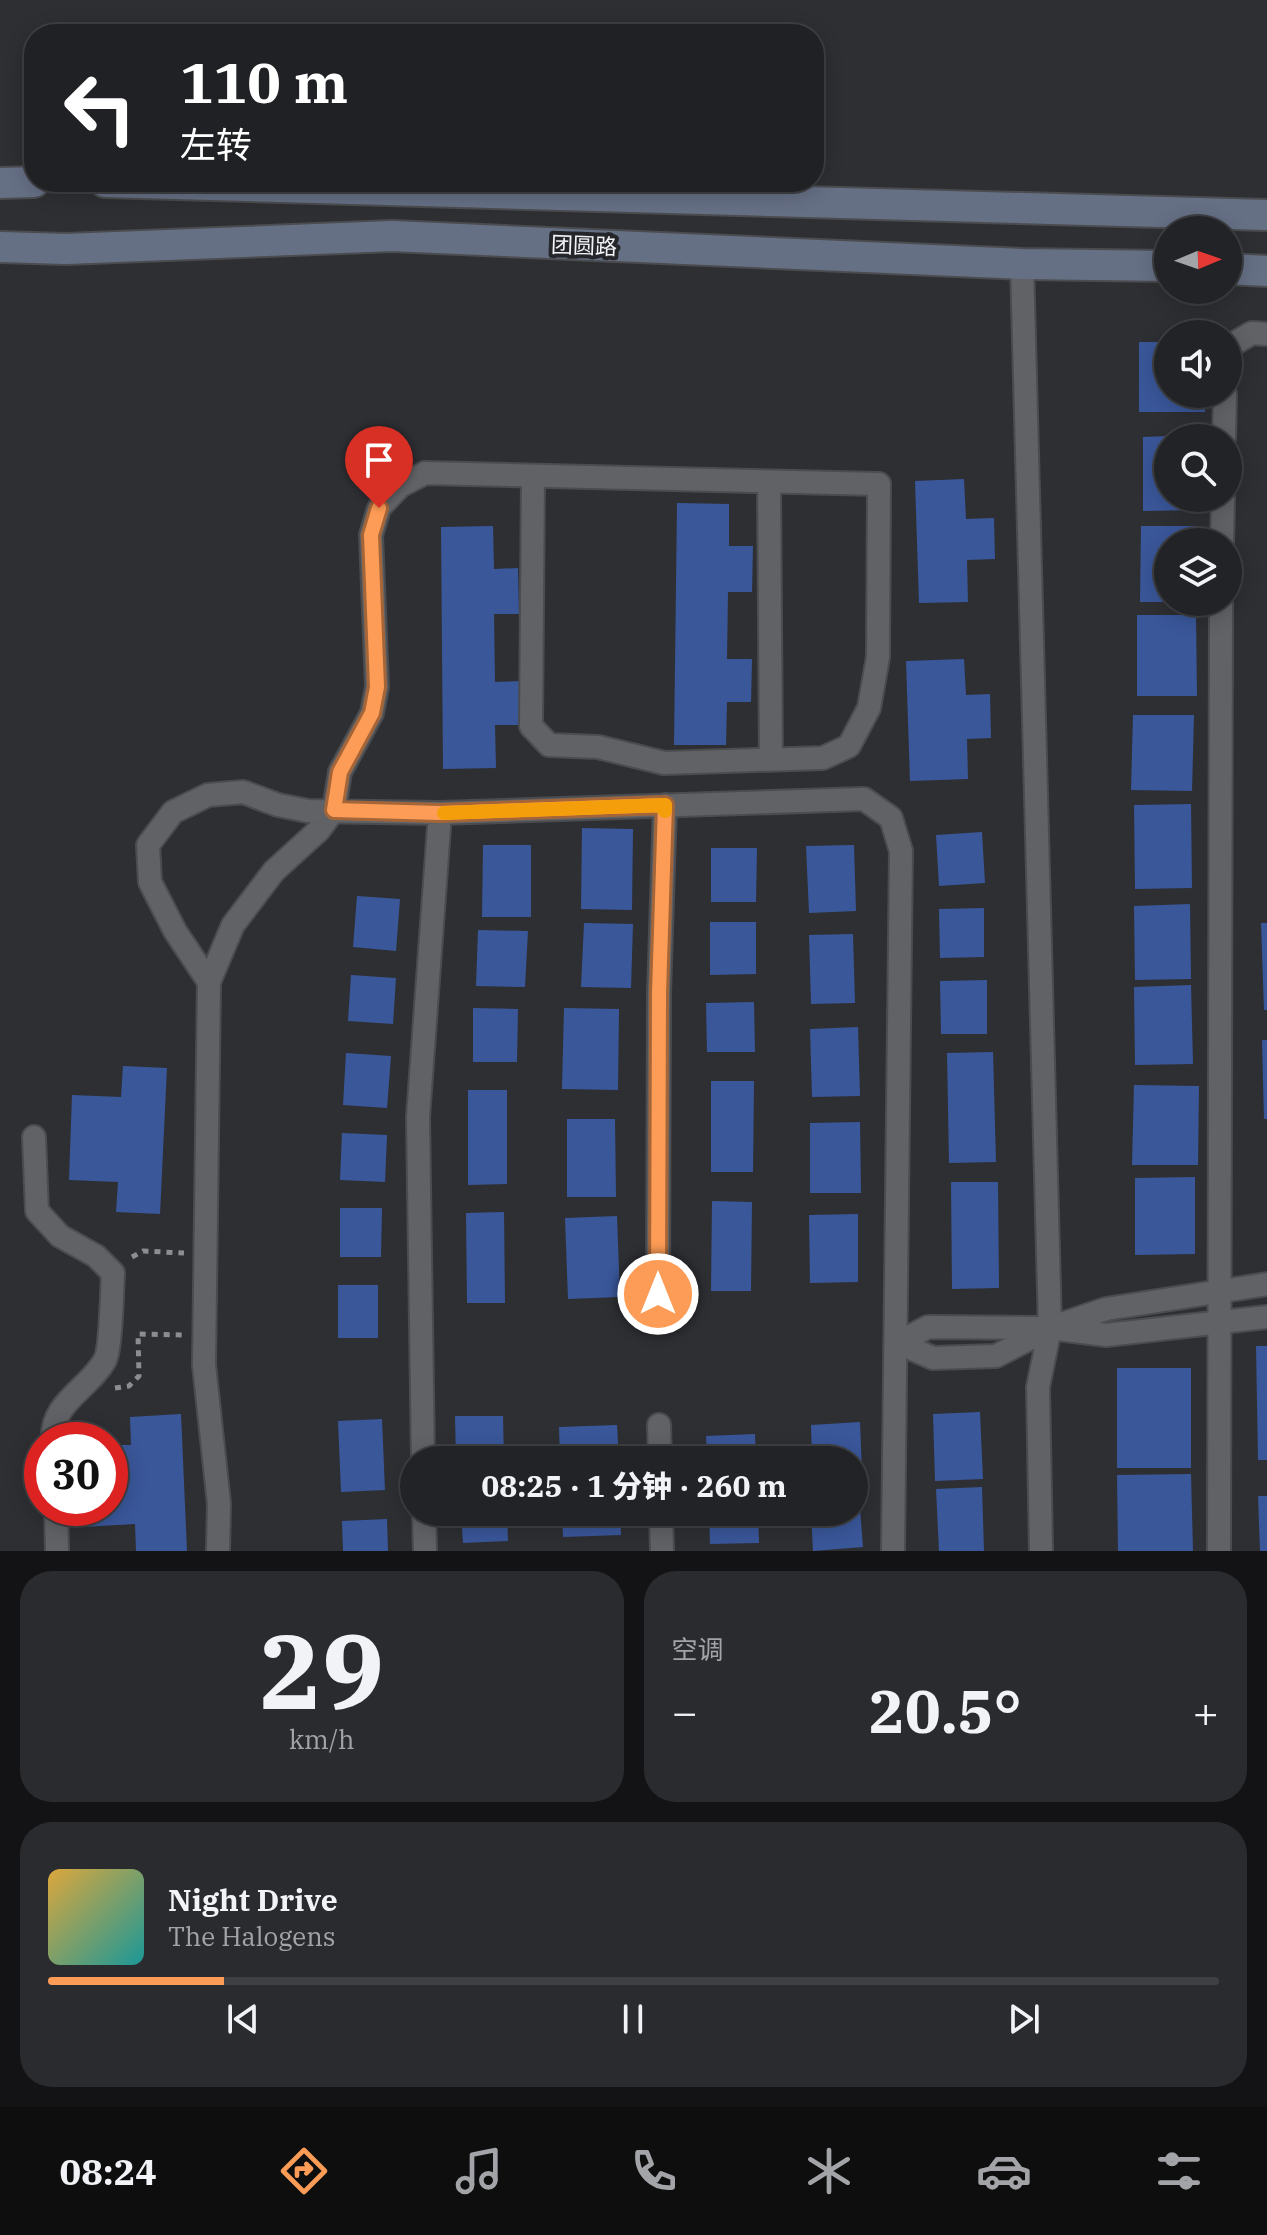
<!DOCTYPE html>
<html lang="zh">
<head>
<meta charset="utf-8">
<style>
	:root { --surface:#222326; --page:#2a2b2e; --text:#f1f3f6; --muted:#a2a4a7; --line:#3f4043; --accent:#fd9c56 }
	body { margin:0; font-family:"IBM Plex Serif","Noto Sans SC",serif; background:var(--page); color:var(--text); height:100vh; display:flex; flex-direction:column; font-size:30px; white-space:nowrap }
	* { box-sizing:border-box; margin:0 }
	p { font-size:26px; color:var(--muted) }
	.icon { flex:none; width:44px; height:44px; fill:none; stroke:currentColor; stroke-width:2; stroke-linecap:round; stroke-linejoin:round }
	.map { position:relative; height:1551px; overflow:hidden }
	.sheet { display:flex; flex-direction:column; gap:20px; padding:20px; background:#131315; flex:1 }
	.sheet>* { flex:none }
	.guide { position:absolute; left:24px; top:24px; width:800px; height:168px; border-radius:32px; box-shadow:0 4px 20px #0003,0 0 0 2px var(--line); background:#202124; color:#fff; overflow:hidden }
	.needle { width:52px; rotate:88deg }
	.tools { position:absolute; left:1154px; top:216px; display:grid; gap:16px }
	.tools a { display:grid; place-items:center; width:88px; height:88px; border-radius:50%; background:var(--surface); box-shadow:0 4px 20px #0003,0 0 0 2px var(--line); font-size:40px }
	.speed { position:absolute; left:24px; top:1422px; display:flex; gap:16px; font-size:40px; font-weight:700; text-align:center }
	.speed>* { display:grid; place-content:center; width:104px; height:104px; border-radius:50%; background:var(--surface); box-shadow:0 4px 20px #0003,0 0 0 2px var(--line); line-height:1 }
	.speed .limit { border:12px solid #d22; background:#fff; color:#111 }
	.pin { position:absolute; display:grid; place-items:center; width:68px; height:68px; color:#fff; margin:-82px -34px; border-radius:50% 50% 50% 0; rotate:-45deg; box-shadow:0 0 8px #0007 }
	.pin .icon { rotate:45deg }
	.me { position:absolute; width:88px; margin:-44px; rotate:0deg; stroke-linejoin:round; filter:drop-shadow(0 0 6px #0008) }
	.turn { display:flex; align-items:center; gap:28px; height:168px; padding:0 24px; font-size:36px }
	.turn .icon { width:104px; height:104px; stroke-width:2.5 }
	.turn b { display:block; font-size:56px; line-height:68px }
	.big { font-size:60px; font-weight:800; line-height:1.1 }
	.sheet .widget { flex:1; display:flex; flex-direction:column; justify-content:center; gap:12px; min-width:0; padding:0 28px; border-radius:32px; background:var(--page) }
	.sheet .dial { align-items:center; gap:0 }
	.dial b { font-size:104px; line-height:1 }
	.song { display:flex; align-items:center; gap:24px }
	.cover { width:96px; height:96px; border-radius:12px; background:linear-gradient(135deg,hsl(40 70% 55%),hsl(180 70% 35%)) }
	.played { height:8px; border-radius:4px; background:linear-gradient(90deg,var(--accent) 15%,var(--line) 15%) }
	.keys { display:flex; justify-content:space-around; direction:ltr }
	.heat { display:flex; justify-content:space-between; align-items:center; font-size:44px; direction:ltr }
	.sheet .tiles { flex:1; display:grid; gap:20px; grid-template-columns:1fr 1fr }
	.widget:last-child { grid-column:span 2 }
	.trip { position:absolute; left:400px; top:1446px; width:468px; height:80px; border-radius:40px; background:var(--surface); box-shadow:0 4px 20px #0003,0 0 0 2px var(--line); font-weight:800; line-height:80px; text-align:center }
	.menu { display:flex; height:128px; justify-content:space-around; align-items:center; background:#0e0e0f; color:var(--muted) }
	.menu .icon { width:56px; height:56px }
	.menu .selected { color:var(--accent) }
	.menu b { font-size:36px; color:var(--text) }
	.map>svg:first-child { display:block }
</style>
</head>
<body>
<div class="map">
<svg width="1267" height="1551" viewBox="0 0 1267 1551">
	<rect width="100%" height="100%" fill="#2e2f33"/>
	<path fill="#3a579a" d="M1139,342H1168V394H1205V412H1139Z
		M1168,436V498H1199V510L1143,511V437Z
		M964,479L966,519L994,518L995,559L967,560L968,602L919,603L915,481Z
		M677,503L729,504V546H753L752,592H728L727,659H752L751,702H727L726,745H674Z
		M493,526L494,569L518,568L519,614H494L495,682L520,681L521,725H495L496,768L443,769L441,527Z
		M1141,526H1196V542H1168V602H1140Z
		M1137,615H1196L1197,696H1137Z
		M964,659L966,695L990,694L991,738L967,739L968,779L910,781L906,661Z
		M1133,715H1194L1192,791L1131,790Z
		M1191,804L1192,888L1135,889L1134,805Z
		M582,828L633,829L632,910L581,909Z
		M982,832L985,883L939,886L936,835Z
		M483,845H531V917H482Z
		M854,845L856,911L809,913L806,846Z
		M711,848H757L756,902H711Z
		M357,896L400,899L396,951L353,947Z
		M1190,904L1191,979L1135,980L1134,906Z
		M984,908V957L940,958L939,909Z
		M710,922H756V974L710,975Z
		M584,923L633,924L631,988L581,987Z
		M1261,923H1267V1010H1264Z
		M478,930L528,931L525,987L476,986Z
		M853,934L855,1003L811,1004L809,935Z
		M351,975L396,978L393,1024L348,1021Z
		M987,980V1034H941L940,981Z
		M1191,985L1193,1064L1135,1065L1134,987Z
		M754,1002L755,1052H707L706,1003Z
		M473,1008L518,1009L517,1062H473Z
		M564,1008L619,1009L618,1090L562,1089Z
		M858,1027L860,1096L812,1097L810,1029Z
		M1262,1040H1267V1119H1264Z
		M993,1052L996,1162L949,1163L947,1053Z
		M346,1053L391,1056L387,1108L343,1105Z
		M123,1066L167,1068L160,1214L116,1212L118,1182L69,1180L72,1095L121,1097Z
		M711,1081H754L753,1172H711Z
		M1134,1085L1199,1086L1198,1165H1132Z
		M468,1090H507V1184L468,1185Z
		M567,1119H615L616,1197H567Z
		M860,1122L861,1193H810V1123Z
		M342,1133L387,1135L385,1182L340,1180Z
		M1195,1177V1254L1135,1255V1178Z
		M951,1182H998L999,1288L952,1289Z
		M712,1201L752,1202L751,1291H711Z
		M340,1208H382L381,1257H340Z
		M504,1212L505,1303H467L466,1213Z
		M858,1214V1282L810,1283L809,1215Z
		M617,1216L620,1297L568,1299L565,1218Z
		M338,1285H378V1338H338Z
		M1256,1346H1267V1460H1258Z
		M1117,1368H1191V1468H1117Z
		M980,1412L983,1479L935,1481L933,1414Z
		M181,1414L187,1551H136L135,1524L83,1527L82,1508H110V1445H131L130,1417Z
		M455,1416H503L504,1460H456Z
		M382,1419L385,1490L341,1492L338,1421Z
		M860,1422L862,1472H854V1460H812L811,1425Z
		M617,1425L619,1460H560L559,1427Z
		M755,1434L756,1460H707L706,1436Z
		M1191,1474L1193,1551H1118L1117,1475Z
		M982,1487L984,1551H939L936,1489Z
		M859,1496L863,1547L813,1551L811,1512H854V1497Z
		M1258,1496H1267V1551H1260Z
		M461,1512H507L508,1541L463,1543Z
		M562,1512H620L621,1535L563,1537Z
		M709,1512H758L759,1543L710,1544Z
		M387,1519L388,1551H343L342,1521Z"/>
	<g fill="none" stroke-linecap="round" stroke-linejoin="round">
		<g stroke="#4b4c4f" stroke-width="26">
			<path id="street" d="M1022,264L1050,1328L1038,1387L1041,1551
				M1228,347L1252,333L1267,334
				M1224,438L1225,394
				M769,482L771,759
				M1222,542L1223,498
				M209,982L233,925L274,871L319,830L334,810L340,772L372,713L377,687L371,535L379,508L400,486L425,473L879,484L878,657L869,708L849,746L823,758L664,763L598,747L549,745L531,726L533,478
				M34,1137L37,1211L60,1236L96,1256L113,1273C112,1290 111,1349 105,1360C90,1388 50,1403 53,1440
				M1267,1284L1106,1309L1050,1328L996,1356L933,1358L898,1343L928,1327L1050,1328L1106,1335L1267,1317
				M658,1294L659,993L665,805
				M659,1425L660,1460
				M423,1460L418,1117L440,813
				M56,1508L57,1551
				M424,1512L425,1551
				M661,1512L662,1551
				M218,1551L219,1504L204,1365L209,982L175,931L150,882L148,845L173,812L208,795L243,792L278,805L308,811L440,813L864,799L891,818L901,851L893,1551
				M1219,1551L1221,602"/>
		</g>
		<g stroke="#4b4c4f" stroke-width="34">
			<path id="secondary" d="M105,182L1267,215
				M0,183L34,182
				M0,247L66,249L392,236L1022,264L1168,266
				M1228,269L1267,271"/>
		</g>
		<path stroke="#8b8d90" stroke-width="5" stroke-dasharray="6 6" stroke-linecap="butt" d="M132,1257L143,1251L184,1253
			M115,1388L129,1386L139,1376L138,1334L182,1335"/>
		<use href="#street" stroke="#606266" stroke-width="22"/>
		<use href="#secondary" stroke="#667085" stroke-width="30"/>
	</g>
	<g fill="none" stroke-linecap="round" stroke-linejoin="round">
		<g stroke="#a46538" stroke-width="20">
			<path id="route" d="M379,508L371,535L377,687L372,713L340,772L334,810L440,813L665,805L659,993L658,1294"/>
		</g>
		<use href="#route" stroke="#fd9c56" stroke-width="14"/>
		<path stroke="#f59e0b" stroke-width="14" d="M444,813L665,805V811"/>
	</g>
	<g text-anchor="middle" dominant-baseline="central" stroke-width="8" stroke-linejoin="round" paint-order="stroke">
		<g font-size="22" fill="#f1f3f5" stroke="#242629">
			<text transform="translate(584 245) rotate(2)">团圆路</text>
		</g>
	</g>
</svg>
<div class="tools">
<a><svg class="needle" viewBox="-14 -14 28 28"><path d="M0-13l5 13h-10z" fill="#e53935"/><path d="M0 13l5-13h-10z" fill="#a2a4a7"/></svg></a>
<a><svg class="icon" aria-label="sound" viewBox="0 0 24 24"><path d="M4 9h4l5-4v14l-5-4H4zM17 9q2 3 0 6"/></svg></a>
<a><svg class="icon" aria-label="search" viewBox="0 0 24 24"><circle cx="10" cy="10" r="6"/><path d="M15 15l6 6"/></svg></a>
<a><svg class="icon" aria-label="layers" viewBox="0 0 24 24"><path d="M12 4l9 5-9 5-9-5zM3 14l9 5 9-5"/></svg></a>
</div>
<div class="speed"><div class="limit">30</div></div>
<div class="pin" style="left:379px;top:508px;background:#d93025"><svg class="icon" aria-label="arrive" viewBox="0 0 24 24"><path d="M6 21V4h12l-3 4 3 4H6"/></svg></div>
<svg class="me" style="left:658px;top:1294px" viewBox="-20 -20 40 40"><circle r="17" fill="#fd9c56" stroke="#fff" stroke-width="3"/><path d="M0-11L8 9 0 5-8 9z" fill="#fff"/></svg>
<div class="trip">08:25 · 1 分钟 · 260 m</div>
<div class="guide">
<div class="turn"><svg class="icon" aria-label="left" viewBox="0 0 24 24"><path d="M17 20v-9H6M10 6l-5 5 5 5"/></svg><div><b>110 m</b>左转</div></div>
</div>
</div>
<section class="sheet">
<div class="tiles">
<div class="widget dial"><b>29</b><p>km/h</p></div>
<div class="widget"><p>空调</p>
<div class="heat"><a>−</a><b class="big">20.5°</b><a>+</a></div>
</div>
<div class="widget">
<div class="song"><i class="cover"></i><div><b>Night Drive</b><p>The Halogens</p></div></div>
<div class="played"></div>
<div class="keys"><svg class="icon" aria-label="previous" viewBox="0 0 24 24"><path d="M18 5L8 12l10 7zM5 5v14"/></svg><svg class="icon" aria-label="pause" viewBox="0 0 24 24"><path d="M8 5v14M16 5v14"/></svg><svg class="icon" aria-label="next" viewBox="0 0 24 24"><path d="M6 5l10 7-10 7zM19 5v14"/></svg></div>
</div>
</div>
</section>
<nav class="menu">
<b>08:24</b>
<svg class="icon selected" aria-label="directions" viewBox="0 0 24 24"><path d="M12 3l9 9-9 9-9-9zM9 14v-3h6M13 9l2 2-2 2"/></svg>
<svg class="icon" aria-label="music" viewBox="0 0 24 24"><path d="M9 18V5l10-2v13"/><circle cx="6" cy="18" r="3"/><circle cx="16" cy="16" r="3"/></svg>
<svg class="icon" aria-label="phone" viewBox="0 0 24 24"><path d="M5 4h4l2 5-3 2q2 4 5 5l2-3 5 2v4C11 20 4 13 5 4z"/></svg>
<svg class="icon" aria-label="climate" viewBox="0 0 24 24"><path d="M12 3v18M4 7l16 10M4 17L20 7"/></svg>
<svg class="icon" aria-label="car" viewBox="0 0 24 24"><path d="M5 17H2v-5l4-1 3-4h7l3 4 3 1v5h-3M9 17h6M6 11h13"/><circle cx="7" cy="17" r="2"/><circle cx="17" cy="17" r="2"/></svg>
<svg class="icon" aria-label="filters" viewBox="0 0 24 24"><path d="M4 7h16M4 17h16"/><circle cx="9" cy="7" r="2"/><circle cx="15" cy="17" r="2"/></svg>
</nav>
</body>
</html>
